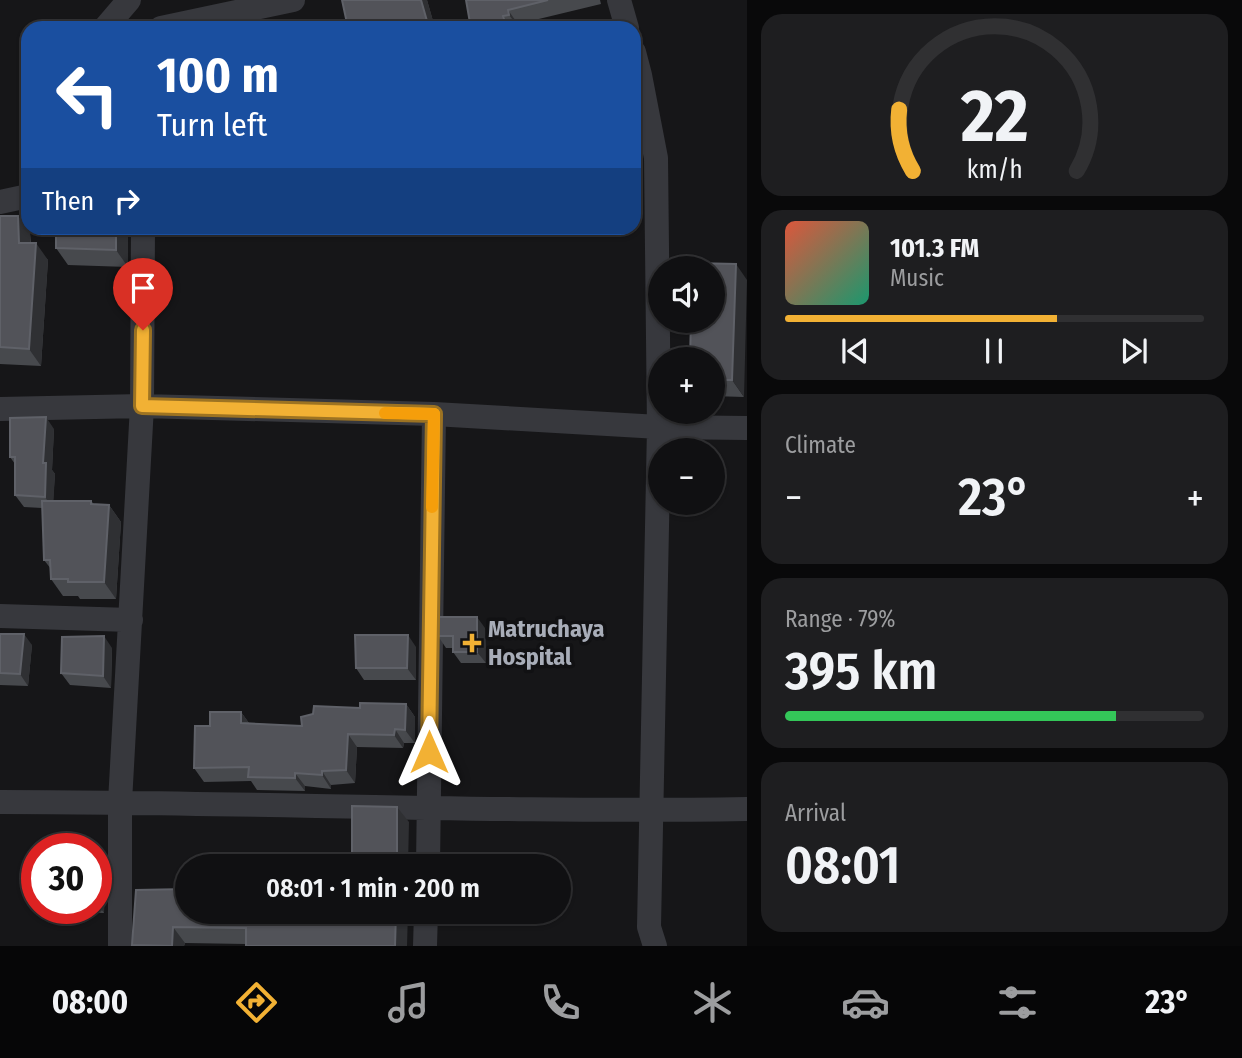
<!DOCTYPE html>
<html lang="en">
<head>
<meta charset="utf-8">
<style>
	:root { --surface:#101012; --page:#1e1e20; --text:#f1f3f6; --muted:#9c9d9f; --line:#303032; --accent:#f2b134 }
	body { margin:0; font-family:"Fira Sans Condensed",sans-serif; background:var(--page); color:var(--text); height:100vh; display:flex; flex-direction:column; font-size:26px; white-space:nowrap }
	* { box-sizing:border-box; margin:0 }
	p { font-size:23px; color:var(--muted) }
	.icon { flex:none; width:38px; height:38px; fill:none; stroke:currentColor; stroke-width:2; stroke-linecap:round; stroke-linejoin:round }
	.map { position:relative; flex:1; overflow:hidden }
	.drawer { display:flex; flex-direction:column; gap:14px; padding:14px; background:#09090a; width:495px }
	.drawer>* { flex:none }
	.hud { position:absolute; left:21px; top:21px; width:620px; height:214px; border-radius:21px; box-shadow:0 2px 5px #0004,0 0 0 2px var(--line); background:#1a4fa0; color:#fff; overflow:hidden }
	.controls { position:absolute; left:648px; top:256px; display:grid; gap:14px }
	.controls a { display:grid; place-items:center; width:77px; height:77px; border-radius:50%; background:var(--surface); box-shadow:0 2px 5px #0004,0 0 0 2px var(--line); font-size:35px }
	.speed { position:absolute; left:21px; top:833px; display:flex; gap:14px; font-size:35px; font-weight:700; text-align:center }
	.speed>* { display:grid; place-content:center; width:91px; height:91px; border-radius:50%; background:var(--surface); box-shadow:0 2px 5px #0004,0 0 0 2px var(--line); line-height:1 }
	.speed .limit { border:10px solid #d22; background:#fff; color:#111 }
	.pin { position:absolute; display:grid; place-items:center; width:60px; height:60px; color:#fff; margin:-72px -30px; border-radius:50% 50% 50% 0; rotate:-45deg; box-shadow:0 0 7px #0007 }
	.pin .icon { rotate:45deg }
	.me { position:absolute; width:77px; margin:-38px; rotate:0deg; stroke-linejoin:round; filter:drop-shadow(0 0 5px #0008) }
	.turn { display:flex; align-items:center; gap:24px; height:147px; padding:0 21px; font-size:32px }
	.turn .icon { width:91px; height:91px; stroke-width:2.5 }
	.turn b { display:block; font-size:49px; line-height:60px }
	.then { display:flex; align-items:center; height:66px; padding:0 21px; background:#0003; gap:14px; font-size:26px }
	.big { font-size:52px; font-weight:600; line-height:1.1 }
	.drawer .widget { flex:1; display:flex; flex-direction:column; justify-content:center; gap:10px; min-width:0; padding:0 24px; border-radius:21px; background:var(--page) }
	.drawer .dial { align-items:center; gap:0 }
	.dial svg { height:182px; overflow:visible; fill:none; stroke:var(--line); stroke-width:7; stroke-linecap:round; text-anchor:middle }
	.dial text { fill:var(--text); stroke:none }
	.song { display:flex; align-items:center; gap:21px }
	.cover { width:84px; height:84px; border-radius:10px; background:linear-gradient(135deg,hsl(10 70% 55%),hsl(160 70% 35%)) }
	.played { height:7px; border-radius:4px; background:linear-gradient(90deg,var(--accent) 65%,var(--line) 65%) }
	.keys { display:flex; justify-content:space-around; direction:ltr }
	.heat { display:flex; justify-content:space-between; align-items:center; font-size:38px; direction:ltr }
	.charge { height:10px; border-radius:5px; background:linear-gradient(90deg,#34c759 79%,var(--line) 0) }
	.trip { position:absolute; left:175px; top:854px; width:396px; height:70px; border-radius:35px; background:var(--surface); box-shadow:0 2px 5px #0004,0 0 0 2px var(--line); font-weight:600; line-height:70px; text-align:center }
	.tabs { display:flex; height:112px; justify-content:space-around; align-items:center; background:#060607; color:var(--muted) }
	.tabs .icon { width:49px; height:49px }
	.tabs .active { color:var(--accent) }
	.tabs b { font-size:32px; color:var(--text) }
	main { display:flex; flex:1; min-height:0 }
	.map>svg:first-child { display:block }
</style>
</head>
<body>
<main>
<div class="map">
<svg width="747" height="946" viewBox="0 0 747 946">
	<rect width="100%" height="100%" fill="#161618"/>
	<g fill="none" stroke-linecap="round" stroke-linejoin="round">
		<path stroke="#37383d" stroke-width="24" d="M619,0L627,28
			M105,28L129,0
			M161,28L293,0
			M634,52L640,75L656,158L659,427L649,927L655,946
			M0,202L28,196
			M0,409L142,406L434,414L659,427L747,428
			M0,616L131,620
			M0,802C249,802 498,813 747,809
			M428,866L434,414
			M120,946V802L142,406L143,228
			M425,946L426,912"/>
	</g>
	<path fill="#47494d" d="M342,0H427L435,28H348Z
		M466,0H600L601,4L518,24L519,28H474L470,23Z
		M0,216H18L30,233L31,243L48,260L41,366L0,364Z
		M56,228H128V267L68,265L56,248Z
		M691,320L744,397L712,396V359Z
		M54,429L52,470L55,474L53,501H91L94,504L109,505L121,522L116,599H80L78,596H63L51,579V569L44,560L42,508L24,507L15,495V464L10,457Z
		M485,628L486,663H461L453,652V648H446L438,636Z
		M0,634L32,645L28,686L0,685Z
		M416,647V680H364L356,668Z
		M112,648L111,688L70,685L61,673Z
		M406,704L415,717V743H404L403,748L357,747L355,783L331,785V789L305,786V791L257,790L251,781L204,782L194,768L210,726L241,712L249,723L302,726L360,708Z
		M96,859L105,871L104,913L51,911L49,908H96Z
		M187,889L408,912L246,944L185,943L184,946H133L132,945Z"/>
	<path fill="#2f3033" d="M421,0H427L435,28H432L427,21Z
		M508,10L518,24L519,28L509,15Z
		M503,16L512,28H507Z
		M18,216L30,233L31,260L19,243Z
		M116,228H128V267L116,250Z
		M36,243L48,260L41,366L29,349Z
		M736,264L747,280L744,397L732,380Z
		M46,417L54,429L52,470L55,474L53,509L45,497L43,463Z
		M109,505L121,522L116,599L104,582Z
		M477,617L485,628L486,663L477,652Z
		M24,634L32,645L28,686L20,674Z
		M408,635L416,647V680L407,668Z
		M104,636L112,648L111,688L103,676Z
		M406,704L415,717V743L405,730Z
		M241,712L251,726L241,723Z
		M395,729L404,743L403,748L394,735Z
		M348,734L357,747L355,783L346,770Z
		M322,771L331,785V789L322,775Z
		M295,773L305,786V791L295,778Z
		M397,807L409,822L408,866H397Z
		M97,859L105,871L104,913L96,902Z
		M396,912H408L407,946H395Z
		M173,927L185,943L184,946H172Z"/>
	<path fill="#525359" stroke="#5f6168" stroke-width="2" d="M342,0H421L427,21L405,26L406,28H348Z
		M466,0H548L508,10L509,15L503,16L507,28H474L472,22L470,23Z
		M0,216H18L19,243H36L29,349L0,347Z
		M56,228H116V250L56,248Z
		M692,263L736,264L732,380H712V359H690L691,320H712V268H692Z
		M46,417L43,463H46L45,497L15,495V457H10V418Z
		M42,501H91V504L109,505L104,582H68V579H51L50,560H44Z
		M438,617H477V652H453V636H438Z
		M0,634H24L20,674L0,673Z
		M355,635H408L407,668H356Z
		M104,636L103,676L61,673L62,637Z
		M360,703L406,704L405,730L395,729L394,735L348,734L346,770L322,771V775L295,773V778L248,777L249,767L194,768L195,726H210V712H241V723L302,726L301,717L313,714L314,706L360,708Z
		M352,806L397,807V866H352Z
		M187,889V912H396L395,946H246V928L173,927L172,946L132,945L136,890Z"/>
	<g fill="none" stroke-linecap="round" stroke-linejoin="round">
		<g stroke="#9d7322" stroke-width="18">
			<path id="route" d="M143,330L142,406L434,414L429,752"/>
		</g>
		<use href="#route" stroke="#f2b134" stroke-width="12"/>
		<path stroke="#f59e0b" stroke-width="12" d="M385,413L434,414L432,507"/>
	</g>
	<path fill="#f2b134" stroke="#111113" stroke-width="2.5" d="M468.5 632.5h7v7h7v7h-7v7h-7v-7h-7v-7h7z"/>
	<g text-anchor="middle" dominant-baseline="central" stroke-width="7" stroke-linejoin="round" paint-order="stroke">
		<g font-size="24" font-weight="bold" fill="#a8adb8" stroke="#111113" text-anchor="start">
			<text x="488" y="629">Matruchaya<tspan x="488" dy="28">Hospital</tspan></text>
		</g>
	</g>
</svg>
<div class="controls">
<a><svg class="icon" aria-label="sound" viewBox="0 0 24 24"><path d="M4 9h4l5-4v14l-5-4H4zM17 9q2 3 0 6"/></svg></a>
<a>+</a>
<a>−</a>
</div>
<div class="speed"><div class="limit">30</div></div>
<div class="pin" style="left:143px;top:330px;background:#d93025"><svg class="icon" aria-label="arrive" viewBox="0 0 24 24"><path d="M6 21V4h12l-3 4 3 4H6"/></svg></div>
<svg class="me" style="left:429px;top:752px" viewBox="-20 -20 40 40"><path d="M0-17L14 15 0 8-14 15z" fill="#f2b134" stroke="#fff" stroke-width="4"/></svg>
<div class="trip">08:01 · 1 min · 200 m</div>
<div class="hud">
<div class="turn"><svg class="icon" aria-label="left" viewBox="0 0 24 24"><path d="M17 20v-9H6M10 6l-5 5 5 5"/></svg><div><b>100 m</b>Turn left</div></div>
<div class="then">Then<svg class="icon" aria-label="right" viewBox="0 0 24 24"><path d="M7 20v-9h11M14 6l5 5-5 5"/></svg></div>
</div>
</div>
<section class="drawer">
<div class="widget dial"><svg viewBox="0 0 100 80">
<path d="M14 69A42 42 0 1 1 86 69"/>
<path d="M14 69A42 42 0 0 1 8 42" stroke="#f2b134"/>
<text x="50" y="56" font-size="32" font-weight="700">22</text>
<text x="50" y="72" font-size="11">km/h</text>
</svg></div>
<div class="widget">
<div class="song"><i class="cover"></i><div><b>101.3 FM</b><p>Music</p></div></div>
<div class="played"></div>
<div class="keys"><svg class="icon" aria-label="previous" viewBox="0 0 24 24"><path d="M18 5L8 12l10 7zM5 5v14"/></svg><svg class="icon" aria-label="pause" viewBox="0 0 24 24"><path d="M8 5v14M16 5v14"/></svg><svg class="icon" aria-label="next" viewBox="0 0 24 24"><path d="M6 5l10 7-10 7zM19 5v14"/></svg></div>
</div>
<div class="widget"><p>Climate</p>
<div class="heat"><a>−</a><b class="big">23°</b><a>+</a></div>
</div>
<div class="widget"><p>Range · 79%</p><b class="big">395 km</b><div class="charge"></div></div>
<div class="widget"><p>Arrival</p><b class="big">08:01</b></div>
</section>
</main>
<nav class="tabs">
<b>08:00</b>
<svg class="icon active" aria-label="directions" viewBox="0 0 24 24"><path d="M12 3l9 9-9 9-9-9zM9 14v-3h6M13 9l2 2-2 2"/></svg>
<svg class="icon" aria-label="music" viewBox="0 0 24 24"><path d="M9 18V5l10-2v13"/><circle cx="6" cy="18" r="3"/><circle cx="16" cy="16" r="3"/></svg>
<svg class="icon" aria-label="phone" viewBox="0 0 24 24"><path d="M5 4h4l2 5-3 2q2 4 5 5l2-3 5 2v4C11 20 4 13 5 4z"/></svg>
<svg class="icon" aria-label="climate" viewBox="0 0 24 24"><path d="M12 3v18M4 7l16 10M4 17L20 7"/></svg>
<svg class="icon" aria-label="car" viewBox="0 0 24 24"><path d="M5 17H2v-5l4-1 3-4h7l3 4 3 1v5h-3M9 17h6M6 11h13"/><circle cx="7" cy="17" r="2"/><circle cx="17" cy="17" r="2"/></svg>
<svg class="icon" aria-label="filters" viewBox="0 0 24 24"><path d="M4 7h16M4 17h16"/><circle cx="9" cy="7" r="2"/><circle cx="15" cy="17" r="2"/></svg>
<b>23°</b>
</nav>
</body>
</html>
